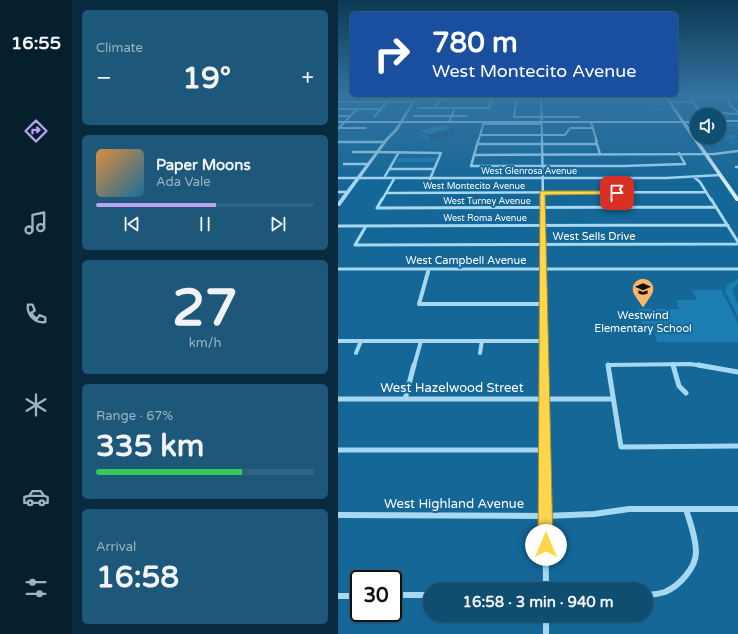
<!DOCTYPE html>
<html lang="en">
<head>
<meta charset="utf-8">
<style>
	:root { --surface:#0f4d71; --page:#1d5779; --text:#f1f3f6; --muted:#9bb4c3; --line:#2f6484; --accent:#bca0f2 }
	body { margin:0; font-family:"Varela Round",sans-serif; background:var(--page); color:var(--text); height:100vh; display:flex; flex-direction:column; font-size:15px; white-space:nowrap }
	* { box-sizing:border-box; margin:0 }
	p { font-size:13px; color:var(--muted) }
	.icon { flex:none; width:22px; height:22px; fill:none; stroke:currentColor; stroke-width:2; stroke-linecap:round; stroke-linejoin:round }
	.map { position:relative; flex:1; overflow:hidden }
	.panel { display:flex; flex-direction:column; gap:10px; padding:10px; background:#082a3e; width:266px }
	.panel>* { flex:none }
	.guide { position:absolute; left:12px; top:12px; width:328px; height:84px; border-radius:6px; box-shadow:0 1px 3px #0004,0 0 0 1px var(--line); background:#1a4fa0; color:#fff; overflow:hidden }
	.controls { position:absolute; left:352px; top:108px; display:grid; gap:8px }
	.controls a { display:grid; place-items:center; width:36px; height:36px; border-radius:50%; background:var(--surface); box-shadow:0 1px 3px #0004,0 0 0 1px var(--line); font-size:20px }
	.speed { position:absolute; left:12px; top:570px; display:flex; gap:8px; font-size:20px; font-weight:700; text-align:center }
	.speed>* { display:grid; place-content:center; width:52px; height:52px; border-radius:50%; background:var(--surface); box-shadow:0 1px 3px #0004,0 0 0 1px var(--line); line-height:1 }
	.speed .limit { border:2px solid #111; border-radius:6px; background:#fff; color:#111 }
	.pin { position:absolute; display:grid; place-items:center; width:34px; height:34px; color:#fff; margin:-17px; border-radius:8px; box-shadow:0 2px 6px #0006 }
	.me { position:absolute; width:44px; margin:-22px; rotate:0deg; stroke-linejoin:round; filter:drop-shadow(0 0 3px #0008) }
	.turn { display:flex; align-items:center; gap:14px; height:84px; padding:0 16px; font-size:18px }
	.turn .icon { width:52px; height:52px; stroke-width:2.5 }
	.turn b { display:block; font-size:28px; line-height:34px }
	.big { font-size:30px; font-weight:700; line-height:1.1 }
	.panel .card { flex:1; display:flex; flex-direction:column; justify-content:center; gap:6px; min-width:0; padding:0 14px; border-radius:6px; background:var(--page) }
	.panel .dial { align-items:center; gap:0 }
	.dial b { font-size:52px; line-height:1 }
	.song { display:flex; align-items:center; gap:12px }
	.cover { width:48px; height:48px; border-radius:6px; background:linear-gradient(135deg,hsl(30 70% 55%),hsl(200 70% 35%)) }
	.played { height:4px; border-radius:2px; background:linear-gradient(90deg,var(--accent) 55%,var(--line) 55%) }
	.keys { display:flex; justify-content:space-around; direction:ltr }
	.heat { display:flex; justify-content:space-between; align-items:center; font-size:22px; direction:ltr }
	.charge { height:6px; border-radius:3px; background:linear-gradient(90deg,#34c759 67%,var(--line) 0) }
	.trip { position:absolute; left:85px; top:582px; width:230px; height:40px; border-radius:20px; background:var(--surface); box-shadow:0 1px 3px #0004,0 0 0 1px var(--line); font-weight:700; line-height:40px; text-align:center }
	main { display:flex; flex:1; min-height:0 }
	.dock { display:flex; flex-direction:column; width:72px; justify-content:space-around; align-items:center; background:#061f2d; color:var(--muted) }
	.dock .icon { width:28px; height:28px }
	.dock .active { color:var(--accent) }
	.dock b { font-size:18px; color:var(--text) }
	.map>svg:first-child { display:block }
</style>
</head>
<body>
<main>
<nav class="dock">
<b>16:55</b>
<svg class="icon active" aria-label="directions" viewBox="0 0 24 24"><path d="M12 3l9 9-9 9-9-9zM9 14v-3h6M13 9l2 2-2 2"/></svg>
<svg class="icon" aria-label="music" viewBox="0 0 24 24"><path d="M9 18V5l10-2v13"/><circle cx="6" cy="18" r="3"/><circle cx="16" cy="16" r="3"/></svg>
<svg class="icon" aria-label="phone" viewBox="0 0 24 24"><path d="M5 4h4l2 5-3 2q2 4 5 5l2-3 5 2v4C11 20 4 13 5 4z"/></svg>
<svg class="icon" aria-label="climate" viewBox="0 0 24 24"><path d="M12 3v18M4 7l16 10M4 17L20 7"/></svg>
<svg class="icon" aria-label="car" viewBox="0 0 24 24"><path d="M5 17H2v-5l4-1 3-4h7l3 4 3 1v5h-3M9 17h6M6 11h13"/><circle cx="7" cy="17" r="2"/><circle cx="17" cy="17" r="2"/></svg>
<svg class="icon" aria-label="filters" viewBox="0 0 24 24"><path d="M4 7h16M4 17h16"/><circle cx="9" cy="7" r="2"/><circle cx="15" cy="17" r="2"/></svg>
</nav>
<section class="panel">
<div class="card"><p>Climate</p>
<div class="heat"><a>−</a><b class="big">19°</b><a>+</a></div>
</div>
<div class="card">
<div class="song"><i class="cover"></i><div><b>Paper Moons</b><p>Ada Vale</p></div></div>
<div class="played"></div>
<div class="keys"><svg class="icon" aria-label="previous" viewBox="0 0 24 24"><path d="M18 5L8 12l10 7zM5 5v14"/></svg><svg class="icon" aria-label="pause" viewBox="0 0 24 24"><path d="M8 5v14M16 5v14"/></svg><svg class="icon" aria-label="next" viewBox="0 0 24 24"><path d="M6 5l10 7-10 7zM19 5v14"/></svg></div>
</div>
<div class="card dial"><b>27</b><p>km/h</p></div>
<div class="card"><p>Range · 67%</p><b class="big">335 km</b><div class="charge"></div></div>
<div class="card"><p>Arrival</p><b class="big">16:58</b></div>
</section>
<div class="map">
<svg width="400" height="634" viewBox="0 0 400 634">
	<rect width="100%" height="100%" fill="#146797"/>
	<path fill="#1c7db1" d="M60,158H99L97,162H58Z
		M400,279V283L394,290L400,304V317L387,291L390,284Z
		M354,290H383L400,323V342H319L314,324H304L300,309H341L338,300H359Z"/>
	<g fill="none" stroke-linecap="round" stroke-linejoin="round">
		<path stroke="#a6d8f2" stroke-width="2" d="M22,96H54
			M203,96L204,142
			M388,97L393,106L400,112
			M400,97L351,98L363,112L400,114
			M86,99H154
			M0,102H75
			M333,102H353
			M80,108H151L155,96
			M97,108L104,96
			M0,109H43
			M0,116H11
			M37,116L54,96
			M76,116H129
			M241,117H176L179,96H256
			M111,122L117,108
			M253,122L259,142
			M145,124H204
			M0,128H28
			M0,129L19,109
			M142,135H227L232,128H255
			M140,142L146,122"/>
		<path stroke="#a6d8f2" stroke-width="2.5" d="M140,141L133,166H285L347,164L341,153
			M204,141L205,200
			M258,141L262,154
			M0,142H46
			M139,144H259
			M15,152H39
			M38,152L103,153L92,179
			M136,155L376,154L400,151
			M6,164H30
			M398,167H400
			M51,169H96
			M356,177L362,182L373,200
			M0,178H328L382,175
			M46,178L61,152
			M0,192H9
			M48,193L368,192
			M44,200L56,179"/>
		<path stroke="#a6d8f2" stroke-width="3" d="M44,199L39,208L378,207
			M205,199L206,273
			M373,199L400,242
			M0,226L390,225
			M17,245L400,244
			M17,245L28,226
			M0,269H400
			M90,273L91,269"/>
		<path stroke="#a6d8f2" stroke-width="4" d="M90,272L81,304H206
			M206,272V366
			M0,341H205
			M18,353L23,341
			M142,353L144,341
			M335,364L336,366
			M76,366L83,341
			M270,366V365L352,364L366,366"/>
		<path stroke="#a6d8f2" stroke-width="5" d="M206,365L207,485
			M270,365L283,447L400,446
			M335,365L341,386L348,393
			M360,365L400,372
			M0,399H275
			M67,399L76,365
			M0,450H207"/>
		<path stroke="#a6d8f2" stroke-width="6" d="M207,484L208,589
			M0,515L208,516L256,514L291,509H400
			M55,595H92
			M308,595C314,595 321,594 327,592C341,586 358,568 358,552C358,537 352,523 348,509
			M0,596H21
			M208,615V634"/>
		<path fill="#a6d8f2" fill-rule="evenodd" d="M78,96H80L60,130L50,140L2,206H0V202L48,138L57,129Z"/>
		<path fill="#d5eefc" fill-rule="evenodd" d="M326,96H329L346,121H359V123H348L400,197V201H398L344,123H0V121H343Z
			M381,120H400V122H381Z"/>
	</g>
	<path fill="#1d709d" d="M313,108L327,112V117H315L312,113Z
		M381,123H400V134L396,130H382L381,129Z
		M79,131L117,134L92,141L80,137Z
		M388,134L400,139L399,144H392L387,139Z
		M371,137H381L383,139L382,144H375L371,139Z"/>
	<path fill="#185b7f" d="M116,128L117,134L92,141L91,135Z"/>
	<path fill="#2282b6" stroke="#185b7f" d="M313,108H324L327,112H315Z
		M381,123H400V131L396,127H383L381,126Z
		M105,124L116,128L91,135L79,131Z
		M388,134H396L400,139H393Z
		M374,137H381L383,139H376Z"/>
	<linearGradient id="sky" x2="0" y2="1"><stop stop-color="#0b3953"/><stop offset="0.52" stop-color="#3474a1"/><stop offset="1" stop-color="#3474a1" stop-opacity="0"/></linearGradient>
	<rect width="400" height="184" fill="url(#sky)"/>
	<path fill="#ffd54a" stroke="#a68a30" d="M202,191H279L282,193L279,194L207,195L215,545L213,550L208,552L203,550L200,545Z"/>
	<defs>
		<g id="school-pin" transform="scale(1.15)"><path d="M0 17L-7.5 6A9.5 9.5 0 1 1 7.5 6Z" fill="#ffb567" stroke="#146797"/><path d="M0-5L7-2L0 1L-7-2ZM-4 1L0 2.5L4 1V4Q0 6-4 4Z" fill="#111"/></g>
	</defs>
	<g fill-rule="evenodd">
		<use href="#school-pin" x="305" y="289"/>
	</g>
	<g text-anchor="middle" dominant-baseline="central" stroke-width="4" stroke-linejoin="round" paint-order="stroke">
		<g font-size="9" fill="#fff" stroke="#146797">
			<text x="191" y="171">West Glenrosa Avenue</text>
			<text x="136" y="186">West Montecito Avenue</text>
			<text x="149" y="201">West Turney Avenue</text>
			<text x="147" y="218">West Roma Avenue</text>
		</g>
		<g font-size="11" fill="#fff" stroke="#146797">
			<text x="256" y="236">West Sells Drive</text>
			<text x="128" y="260">West Campbell Avenue</text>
		</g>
		<g font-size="11" fill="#fff" stroke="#146797">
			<text x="305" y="315">Westwind<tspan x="305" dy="13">Elementary School</tspan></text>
		</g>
		<g font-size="13" fill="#fff" stroke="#146797">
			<text x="114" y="388">West Hazelwood Street</text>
			<text x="116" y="504">West Highland Avenue</text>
		</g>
	</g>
</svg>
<div class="controls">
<a><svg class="icon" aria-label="sound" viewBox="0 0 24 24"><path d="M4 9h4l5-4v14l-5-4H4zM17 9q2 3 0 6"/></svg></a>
</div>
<div class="speed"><div class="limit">30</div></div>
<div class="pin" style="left:279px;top:193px;background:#d93025"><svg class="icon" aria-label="arrive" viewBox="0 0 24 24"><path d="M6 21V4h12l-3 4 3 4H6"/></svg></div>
<svg class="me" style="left:208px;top:545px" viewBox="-20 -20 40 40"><circle r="19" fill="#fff"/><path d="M0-13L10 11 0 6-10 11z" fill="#ffd54a"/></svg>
<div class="trip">16:58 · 3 min · 940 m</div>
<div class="guide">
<div class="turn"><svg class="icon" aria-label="right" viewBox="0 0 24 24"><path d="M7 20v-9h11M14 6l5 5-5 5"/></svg><div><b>780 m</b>West Montecito Avenue</div></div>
</div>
</div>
</main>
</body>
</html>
